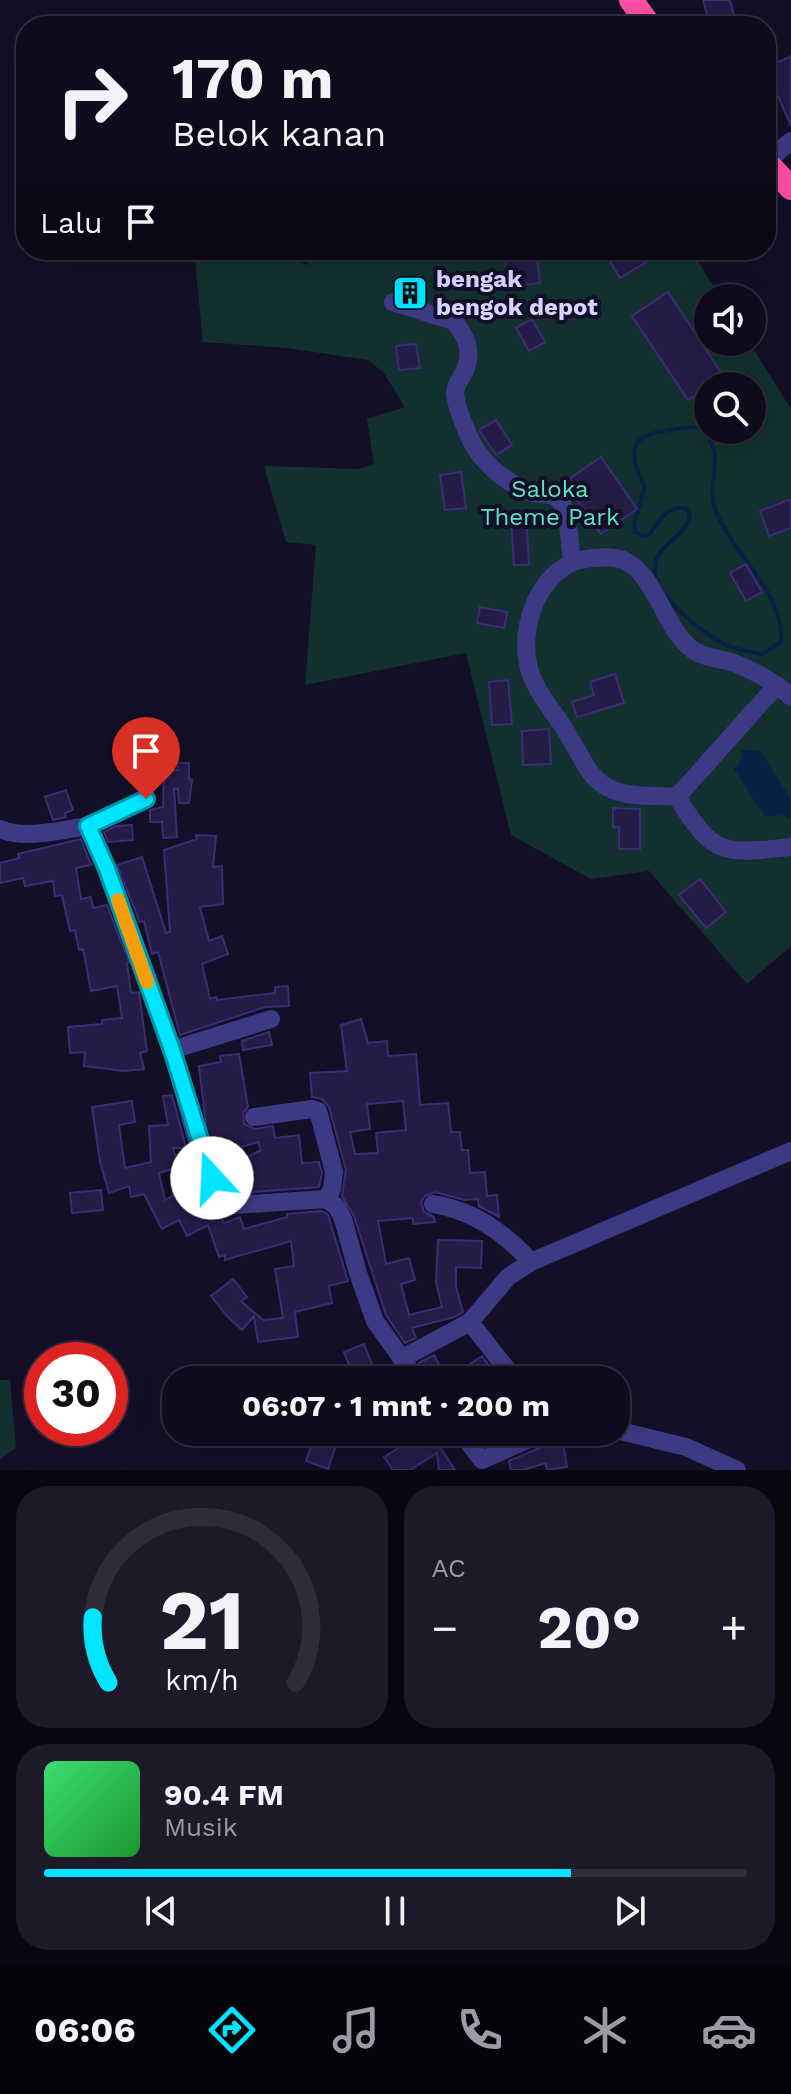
<!DOCTYPE html>
<html lang="id">
<head>
<meta charset="utf-8">
<style>
	:root { --surface:#0e0b1c; --page:#1c1929; --text:#f1f3f6; --muted:#9b9ba3; --line:#2e2b3b; --accent:#00e5ff }
	body { margin:0; font-family:"Work Sans",sans-serif; background:var(--page); color:var(--text); height:100vh; display:flex; flex-direction:column; font-size:30px; white-space:nowrap }
	* { box-sizing:border-box; margin:0 }
	p { font-size:26px; color:var(--muted) }
	.icon { flex:none; width:44px; height:44px; fill:none; stroke:currentColor; stroke-width:2; stroke-linecap:round; stroke-linejoin:round }
	.map { position:relative; height:1470px; overflow:hidden }
	.side { display:flex; flex-direction:column; gap:16px; padding:16px; background:#08060f; flex:1 }
	.side>* { flex:none }
	.banner { position:absolute; left:16px; top:16px; width:760px; height:244px; border-radius:32px; box-shadow:0 8px 32px #0002,0 0 0 2px var(--line); background:#0e0b1c; color:var(--text); overflow:hidden }
	.tools { position:absolute; left:694px; top:284px; display:grid; gap:16px }
	.tools a { display:grid; place-items:center; width:72px; height:72px; border-radius:50%; background:var(--surface); box-shadow:0 8px 32px #0002,0 0 0 2px var(--line); font-size:40px }
	.speed { position:absolute; left:24px; top:1342px; display:flex; gap:16px; font-size:40px; font-weight:700; text-align:center }
	.speed>* { display:grid; place-content:center; width:104px; height:104px; border-radius:50%; background:var(--surface); box-shadow:0 8px 32px #0002,0 0 0 2px var(--line); line-height:1 }
	.speed .limit { border:12px solid #d22; background:#fff; color:#111 }
	.pin { position:absolute; display:grid; place-items:center; width:68px; height:68px; color:#fff; margin:-82px -34px; border-radius:50% 50% 50% 0; rotate:-45deg; box-shadow:0 0 8px #0007 }
	.pin .icon { rotate:45deg }
	.me { position:absolute; width:88px; margin:-44px; rotate:340deg; stroke-linejoin:round; filter:drop-shadow(0 0 6px #0008) }
	.turn { display:flex; align-items:center; gap:28px; height:168px; padding:0 24px; font-size:36px }
	.turn .icon { width:104px; height:104px; stroke-width:2.5 }
	.turn b { display:block; font-size:56px; line-height:68px }
	.then { display:flex; align-items:center; height:76px; padding:0 24px; background:#0003; gap:16px; font-size:30px }
	.big { font-size:60px; font-weight:700; line-height:1.1 }
	.side .card { flex:1; display:flex; flex-direction:column; justify-content:center; gap:12px; min-width:0; padding:0 28px; border-radius:32px; background:var(--page) }
	.side .dial { align-items:center; gap:0 }
	.dial svg { height:208px; overflow:visible; fill:none; stroke:var(--line); stroke-width:7; stroke-linecap:round; text-anchor:middle }
	.dial text { fill:var(--text); stroke:none }
	.song { display:flex; align-items:center; gap:24px }
	.cover { width:96px; height:96px; border-radius:12px; background:linear-gradient(135deg,hsl(140 70% 55%),hsl(130 70% 35%)) }
	.played { height:8px; border-radius:4px; background:linear-gradient(90deg,var(--accent) 75%,var(--line) 75%) }
	.keys { display:flex; justify-content:space-around; direction:ltr }
	.heat { display:flex; justify-content:space-between; align-items:center; font-size:44px; direction:ltr }
	.side .tiles { flex:1; display:grid; gap:16px; grid-template-columns:1fr 1fr }
	.card:last-child { grid-column:span 2 }
	.trip { position:absolute; left:162px; top:1366px; width:468px; height:80px; border-radius:32px; background:var(--surface); box-shadow:0 8px 32px #0002,0 0 0 2px var(--line); font-weight:700; line-height:80px; text-align:center }
	.tab-bar { display:flex; height:128px; justify-content:space-around; align-items:center; background:#06040b; color:var(--muted) }
	.tab-bar .icon { width:56px; height:56px }
	.tab-bar .current { color:var(--accent) }
	.tab-bar b { font-size:36px; color:var(--text) }
	.map>svg:first-child { display:block }
</style>
</head>
<body>
<div class="map">
<svg width="791" height="1470" viewBox="0 0 791 1470">
	<rect width="100%" height="100%" fill="#130f26"/>
	<path fill="#12302f" fill-rule="evenodd" d="M194,250H255L308,265L306,250H691L721,298H708V342H749L791,409V946L747,984L649,871L591,879L511,835L466,653L305,685L316,545L286,542L264,466L359,469L374,464L367,419L405,407L384,373L368,360L287,348L203,342ZM708,386H752V430H708Z
		M0,1380H10L16,1448L0,1459Z"/>
	<path fill="#0a1f44" d="M742,750L761,751L790,798V818L782,815L765,817L734,769L740,762Z"/>
	<g fill="none" stroke-linecap="round" stroke-linejoin="round">
		<path stroke="#0a1f44" stroke-width="4" d="M694,427H703C706,434 712,442 714,450C718,467 709,488 714,505C729,555 784,587 781,642L762,654C750,652 737,650 726,645C703,633 650,595 655,564C659,543 687,537 690,514L686,508C667,505 660,520 650,534L643,536L635,532L634,523L645,487C615,432 651,432 694,427Z"/>
	</g>
	<path fill="#241b47" stroke="#3b2d73" stroke-width="2" fill-rule="evenodd" d="M703,0H730L736,23L710,26Z
		M791,56V126L766,68Z
		M603,250H648L653,258L620,278Z
		M536,252L540,283L509,287L505,256Z
		M668,292L724,377L688,400L632,316Z
		M532,319L545,342L529,351L516,328Z
		M416,344L420,368L399,370L396,346Z
		M496,420L512,445L496,455L479,430Z
		M601,457L637,509L601,534L565,482Z
		M461,472L466,508L445,510L440,475Z
		M791,499V528L769,536L760,511Z
		M526,515L529,565H514L511,516Z
		M746,564L762,592L746,601L730,573Z
		M480,607L507,612L504,628L477,623Z
		M615,674L624,703L577,717L572,702L594,695L590,682Z
		M508,680L512,724L492,725L489,682Z
		M549,729L551,764L523,765L522,731Z
		M177,763H189V779L192,780L189,803H179L178,789H174L177,837L163,838L162,822H150V810L163,807L164,770H178Z
		M66,790L73,810L65,813L66,817L53,820L45,797Z
		M613,808L640,809V849H619V827H613Z
		M132,825L133,840L108,842L104,832L116,826Z
		M196,835L216,836L213,867L222,866L223,904L200,907L209,941L222,936L228,954L202,964L210,999L216,997L217,1000L275,993V987L288,986L289,1006L265,1007L180,1035L158,952L152,954L144,921L140,922L117,865L142,857L166,933L170,932L164,850L197,839Z
		M81,839L91,865L76,868L81,899L91,897L93,908L107,905L129,962L127,963L131,993L139,992L147,1051L140,1053L144,1069L124,1071L84,1066L85,1052L70,1053L68,1027L102,1024V1020L122,1018L117,986L91,991L83,949L79,950L75,930L70,931L62,895L55,896L53,881L25,886L23,878L0,883V863L19,858L18,854Z
		M700,879L726,912L706,928L679,895Z
		M361,1019L368,1043L387,1041L388,1056L416,1054L420,1105L448,1103L451,1132H460L462,1150H468L470,1173L485,1172L487,1196L497,1195L499,1217L479,1206L478,1199L464,1200L435,1192L425,1196L421,1202L424,1212L434,1217L435,1222L413,1224V1218L378,1221L386,1264L409,1258L415,1280L401,1284L409,1315L442,1307L436,1282L438,1240L482,1241L481,1268L456,1267V1287L463,1312L454,1317L412,1328L416,1338L405,1343L386,1315L354,1216L342,1196L346,1170L329,1107L322,1099L312,1097L310,1073L347,1071L341,1025ZM403,1101L406,1130L376,1133L378,1153L355,1154L350,1132L370,1129L367,1104Z
		M269,1032L272,1045L243,1050L242,1041Z
		M239,1054L248,1107L243,1113L244,1124L255,1129L273,1126L275,1138L299,1135L302,1163L319,1162L322,1173L319,1187L239,1193L238,1185L229,1186L227,1182L221,1171L261,1150L258,1142L215,1155L207,1133L199,1066L221,1062L220,1056Z
		M172,1095L186,1148H173L179,1167L159,1173L165,1200L199,1182L224,1223L240,1217L244,1229L287,1217V1214L322,1211L328,1215L348,1281L329,1286L332,1303L295,1312L298,1337L258,1342L254,1316L242,1330L227,1316L211,1296L233,1279L247,1297L241,1301L263,1320L283,1318L275,1269L294,1266L291,1241L225,1260V1255L219,1257L208,1225L187,1236L179,1220L162,1229L144,1194L131,1197L129,1186L109,1193L100,1162L92,1107L132,1101L135,1122L119,1125L125,1168L151,1162L149,1126L168,1125L163,1096Z
		M101,1190L103,1210L72,1213L70,1193Z
		M364,1344L377,1377L394,1369L402,1380H355L344,1352Z
		M434,1355L446,1377L444,1380H429L419,1363Z
		M482,1356L500,1380H446Z
		M424,1432H430L455,1470H439L437,1453L410,1470H393L384,1457Z
		M557,1432H561L567,1467L547,1470L546,1463L523,1470H511L509,1461L551,1443Z
		M313,1441L335,1448L328,1469L306,1461Z"/>
	<g fill="none" stroke-linecap="round" stroke-linejoin="round">
		<path stroke="#3d3a85" stroke-width="18" d="M766,162L791,141
			M393,302L453,321C468,336 474,356 462,376C459,381 456,385 455,392C455,403 461,417 465,427C476,457 498,478 527,491C538,497 551,490 561,502C569,513 570,547 572,562
			M777,685L677,797C714,857 723,854 791,847
			M677,797C656,795 630,798 611,789C589,780 582,757 570,738C557,714 533,691 528,664C521,628 535,583 569,564C576,560 585,559 593,558C602,557 614,556 623,560C658,576 662,627 693,650C706,659 720,658 734,663C754,671 775,682 791,697
			M88,826L146,799
			M0,829C26,840 60,830 88,826C119,899 147,974 172,1050C184,1088 191,1129 206,1167C212,1182 219,1198 234,1205L326,1199L337,1207L343,1219L358,1273L375,1321L417,1380
			M172,1050L271,1019
			M254,1117L312,1109L318,1111L334,1172L332,1189L326,1199
			M433,1204C472,1210 504,1232 531,1262
			M470,1322L509,1372L522,1380
			M401,1359L470,1322L508,1277L531,1262L791,1151
			M616,1430L686,1447L737,1470
			M460,1432L482,1460L545,1432"/>
		<path stroke="#ff4fa3" stroke-width="24" d="M631,0L650,26
			M766,162L791,188"/>
	</g>
	<g fill="none" stroke-linecap="round" stroke-linejoin="round">
		<g stroke="#0095a6" stroke-width="20">
			<path id="route" d="M146,799L88,826L107,869L172,1050L212,1178"/>
		</g>
		<use href="#route" stroke="#00e5ff" stroke-width="14"/>
		<path stroke="#f59e0b" stroke-width="14" d="M118,900L147,982"/>
	</g>
	<defs>
		<g id="building-square" transform="scale(1.8)"><rect x="-9" y="-9" width="18" height="18" rx="4" fill="#00e5ff" stroke="#130f26"/><path d="M-4-6H4V6H1V3H-1V6H-4ZM-2.5-4.3h1.7v1.8h-1.7ZM.8-4.3h1.7v1.8H.8ZM-2.5-1h1.7V.8h-1.7ZM.8-1h1.7V.8H.8Z" fill="#111"/></g>
	</defs>
	<g fill-rule="evenodd">
		<use href="#building-square" x="410" y="293"/>
	</g>
	<g text-anchor="middle" dominant-baseline="central" stroke-width="8" stroke-linejoin="round" paint-order="stroke">
		<g font-size="24" font-weight="bold" fill="#d9d4ff" stroke="#130f26" text-anchor="start">
			<text x="436" y="279">bengak<tspan x="436" dy="28">bengok depot</tspan></text>
		</g>
		<g font-size="24" fill="#5fe0c0" stroke="#130f26">
			<text x="550" y="489">Saloka<tspan x="550" dy="28">Theme Park</tspan></text>
		</g>
	</g>
</svg>
<div class="tools">
<a><svg class="icon" aria-label="sound" viewBox="0 0 24 24"><path d="M4 9h4l5-4v14l-5-4H4zM17 9q2 3 0 6"/></svg></a>
<a><svg class="icon" aria-label="search" viewBox="0 0 24 24"><circle cx="10" cy="10" r="6"/><path d="M15 15l6 6"/></svg></a>
</div>
<div class="speed"><div class="limit">30</div></div>
<div class="pin" style="left:146px;top:799px;background:#d93025"><svg class="icon" aria-label="arrive" viewBox="0 0 24 24"><path d="M6 21V4h12l-3 4 3 4H6"/></svg></div>
<svg class="me" style="left:212px;top:1178px" viewBox="-20 -20 40 40"><circle r="19" fill="#fff"/><path d="M0-13L10 11 0 6-10 11z" fill="#00e5ff"/></svg>
<div class="trip">06:07 · 1 mnt · 200 m</div>
<div class="banner">
<div class="turn"><svg class="icon" aria-label="right" viewBox="0 0 24 24"><path d="M7 20v-9h11M14 6l5 5-5 5"/></svg><div><b>170 m</b>Belok kanan</div></div>
<div class="then">Lalu<svg class="icon" aria-label="arrive" viewBox="0 0 24 24"><path d="M6 21V4h12l-3 4 3 4H6"/></svg></div>
</div>
</div>
<section class="side">
<div class="tiles">
<div class="card dial"><svg viewBox="0 0 100 80">
<path d="M14 69A42 42 0 1 1 86 69"/>
<path d="M14 69A42 42 0 0 1 8 44" stroke="#00e5ff"/>
<text x="50" y="56" font-size="32" font-weight="700">21</text>
<text x="50" y="72" font-size="11">km/h</text>
</svg></div>
<div class="card"><p>AC</p>
<div class="heat"><a>−</a><b class="big">20°</b><a>+</a></div>
</div>
<div class="card">
<div class="song"><i class="cover"></i><div><b>90.4 FM</b><p>Musik</p></div></div>
<div class="played"></div>
<div class="keys"><svg class="icon" aria-label="previous" viewBox="0 0 24 24"><path d="M18 5L8 12l10 7zM5 5v14"/></svg><svg class="icon" aria-label="pause" viewBox="0 0 24 24"><path d="M8 5v14M16 5v14"/></svg><svg class="icon" aria-label="next" viewBox="0 0 24 24"><path d="M6 5l10 7-10 7zM19 5v14"/></svg></div>
</div>
</div>
</section>
<nav class="tab-bar">
<b>06:06</b>
<svg class="icon current" aria-label="directions" viewBox="0 0 24 24"><path d="M12 3l9 9-9 9-9-9zM9 14v-3h6M13 9l2 2-2 2"/></svg>
<svg class="icon" aria-label="music" viewBox="0 0 24 24"><path d="M9 18V5l10-2v13"/><circle cx="6" cy="18" r="3"/><circle cx="16" cy="16" r="3"/></svg>
<svg class="icon" aria-label="phone" viewBox="0 0 24 24"><path d="M5 4h4l2 5-3 2q2 4 5 5l2-3 5 2v4C11 20 4 13 5 4z"/></svg>
<svg class="icon" aria-label="climate" viewBox="0 0 24 24"><path d="M12 3v18M4 7l16 10M4 17L20 7"/></svg>
<svg class="icon" aria-label="car" viewBox="0 0 24 24"><path d="M5 17H2v-5l4-1 3-4h7l3 4 3 1v5h-3M9 17h6M6 11h13"/><circle cx="7" cy="17" r="2"/><circle cx="17" cy="17" r="2"/></svg>
</nav>
</body>
</html>
